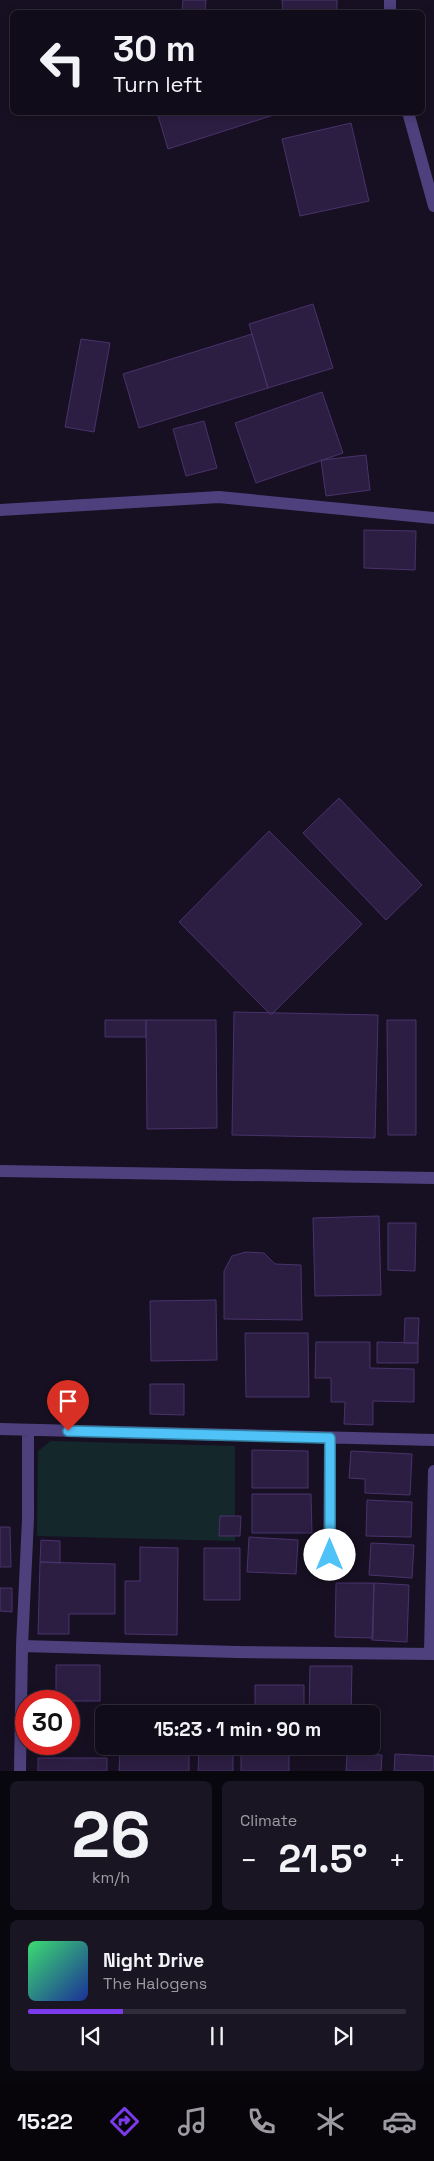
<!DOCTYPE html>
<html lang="en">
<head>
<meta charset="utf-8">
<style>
	:root { --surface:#110c1a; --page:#1a1523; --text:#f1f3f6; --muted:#9c9ba2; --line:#302c39; --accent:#7c3aed }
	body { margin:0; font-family:"Space Grotesk",sans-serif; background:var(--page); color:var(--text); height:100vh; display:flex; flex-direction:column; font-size:19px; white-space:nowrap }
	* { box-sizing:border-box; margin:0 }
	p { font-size:16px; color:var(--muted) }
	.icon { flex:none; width:28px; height:28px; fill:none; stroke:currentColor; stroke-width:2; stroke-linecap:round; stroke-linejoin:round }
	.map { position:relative; height:1771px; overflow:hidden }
	.details { display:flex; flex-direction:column; gap:10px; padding:10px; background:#09070e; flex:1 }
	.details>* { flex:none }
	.top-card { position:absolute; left:10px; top:10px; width:415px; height:105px; border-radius:8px; box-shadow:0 2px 12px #0003,0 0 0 1px var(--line); background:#110c1a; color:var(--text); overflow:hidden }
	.speed { position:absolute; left:15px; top:1690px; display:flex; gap:10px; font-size:25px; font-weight:700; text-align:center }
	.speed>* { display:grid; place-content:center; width:65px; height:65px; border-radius:50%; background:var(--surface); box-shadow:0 2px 12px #0003,0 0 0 1px var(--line); line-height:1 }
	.speed .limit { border:8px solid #d22; background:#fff; color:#111 }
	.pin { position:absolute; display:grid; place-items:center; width:42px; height:42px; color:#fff; margin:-51px -21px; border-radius:50% 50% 50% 0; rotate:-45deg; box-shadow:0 0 5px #0007 }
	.pin .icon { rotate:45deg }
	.me { position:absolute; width:55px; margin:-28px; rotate:0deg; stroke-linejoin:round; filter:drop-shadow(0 0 4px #0008) }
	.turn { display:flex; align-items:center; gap:18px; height:105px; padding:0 20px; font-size:22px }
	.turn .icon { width:65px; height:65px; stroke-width:2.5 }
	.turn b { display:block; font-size:35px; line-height:42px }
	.big { font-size:38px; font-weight:600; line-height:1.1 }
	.details .tile { flex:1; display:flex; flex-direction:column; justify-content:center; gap:8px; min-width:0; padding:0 18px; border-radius:8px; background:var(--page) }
	.details .dial { align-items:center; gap:0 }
	.dial b { font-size:65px; line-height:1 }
	.song { display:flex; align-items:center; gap:15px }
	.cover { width:60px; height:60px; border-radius:8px; background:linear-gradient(135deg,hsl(140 70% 55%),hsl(230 70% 35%)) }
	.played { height:5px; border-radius:2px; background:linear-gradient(90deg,var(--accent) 25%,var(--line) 25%) }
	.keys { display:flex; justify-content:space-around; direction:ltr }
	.heat { display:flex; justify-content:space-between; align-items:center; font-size:28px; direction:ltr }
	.details .tiles { flex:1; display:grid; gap:10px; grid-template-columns:1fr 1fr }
	.tile:last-child { grid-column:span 2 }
	.trip { position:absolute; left:95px; top:1705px; width:285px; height:50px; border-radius:8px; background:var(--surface); box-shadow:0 2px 12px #0003,0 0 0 1px var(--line); font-weight:600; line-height:50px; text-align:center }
	.dock { display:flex; height:80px; justify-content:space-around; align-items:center; background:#07050a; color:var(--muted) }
	.dock .icon { width:35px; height:35px }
	.dock .current { color:var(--accent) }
	.dock b { font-size:22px; color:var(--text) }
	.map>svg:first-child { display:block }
</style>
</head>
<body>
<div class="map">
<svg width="434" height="1771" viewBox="0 0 434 1771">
	<rect width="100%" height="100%" fill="#171022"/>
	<path fill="#14282c" d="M51,1441L235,1446V1541L37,1536L38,1451Z"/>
	<path fill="#2c1e42" stroke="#49326b" d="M183,0H206L205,12L182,11Z
		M282,0H337V12H283Z
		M157,112H280V113L168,149Z
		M351,123L369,201L300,216L282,139Z
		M313,304L333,368L268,388L249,324Z
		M252,334L268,388L139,428L123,374Z
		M81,339L110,343L94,432L65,427Z
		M322,392L343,453L256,483L235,423Z
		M204,421L217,468L186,476L173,429Z
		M366,455L370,490L326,496L321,460Z
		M364,530L416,531L415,570L364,568Z
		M339,798L422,885L386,920L303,833Z
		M269,831L362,924L271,1015L179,922Z
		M234,1012L378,1015L375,1138L232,1135Z
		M105,1020H146V1037H105Z
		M146,1020H216L217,1128L147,1129Z
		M387,1020H416V1135H388Z
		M379,1216L381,1295L315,1296L313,1218Z
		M388,1223H416L415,1271L388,1270Z
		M246,1252L264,1253L275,1264L301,1265L302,1320L224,1319V1271L232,1256Z
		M216,1300L217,1360L151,1361L150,1301Z
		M405,1318H419L418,1343H404Z
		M245,1333H308L309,1397H246Z
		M316,1342H370V1368L414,1369V1402L373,1401V1425L344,1424L345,1402H331V1378H315Z
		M377,1342L418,1343V1363H377Z
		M150,1384H184V1415L150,1414Z
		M252,1450L308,1451V1488H252Z
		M351,1451L412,1454L410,1495L365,1493V1479L349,1478Z
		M252,1494H311L312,1533H252Z
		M367,1500L412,1502L411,1537L366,1536Z
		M220,1516H241L240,1536H219Z
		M0,1527H10L11,1567H0Z
		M249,1537L298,1540L296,1574L247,1572Z
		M41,1540L60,1541V1563L40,1562Z
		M371,1543L414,1545L412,1578L369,1575Z
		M140,1547L178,1548L177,1635L125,1634V1581H140Z
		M204,1548H240V1600H204Z
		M40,1562L115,1564V1614H69V1634H38Z
		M336,1583H374L373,1638L335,1637Z
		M374,1583L409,1585L407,1642L372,1640Z
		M0,1588H12V1612L0,1611Z
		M56,1665H100V1701H56Z
		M310,1666H352L351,1714H309Z
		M255,1685H304V1714H255Z
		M199,1751H233V1771H198Z
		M120,1752L189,1754V1771H119Z
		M241,1752H289V1771H241Z
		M347,1754L382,1755L381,1771H346Z
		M395,1754L434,1756V1771H394Z
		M38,1758H107V1771H38Z"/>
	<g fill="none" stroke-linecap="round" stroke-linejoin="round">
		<path stroke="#4e407d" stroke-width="12" d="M390,0V12
			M408,112L434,206
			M0,510L219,497L434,518
			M0,1171L434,1178
			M0,1429L434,1440
			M329,1574L330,1438
			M22,1646L237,1652L434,1654
			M430,1653L434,1471
			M20,1771L22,1646L28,1519V1430"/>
	</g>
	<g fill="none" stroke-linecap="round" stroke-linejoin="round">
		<g stroke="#337fa1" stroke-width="12">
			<path id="route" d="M68,1431L330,1438V1555"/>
		</g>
		<use href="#route" stroke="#4fc3f7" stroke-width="9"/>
	</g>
</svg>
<div class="speed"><div class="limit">30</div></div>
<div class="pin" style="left:68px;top:1431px;background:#d93025"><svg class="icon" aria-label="arrive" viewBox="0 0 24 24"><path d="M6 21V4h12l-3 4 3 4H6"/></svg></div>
<svg class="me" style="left:330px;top:1555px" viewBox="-20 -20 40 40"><circle r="19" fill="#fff"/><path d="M0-13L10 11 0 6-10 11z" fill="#4fc3f7"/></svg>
<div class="trip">15:23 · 1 min · 90 m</div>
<div class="top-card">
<div class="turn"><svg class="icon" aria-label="left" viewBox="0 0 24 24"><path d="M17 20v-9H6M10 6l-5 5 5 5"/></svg><div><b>30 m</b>Turn left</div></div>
</div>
</div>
<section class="details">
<div class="tiles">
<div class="tile dial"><b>26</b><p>km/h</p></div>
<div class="tile"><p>Climate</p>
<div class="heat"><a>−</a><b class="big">21.5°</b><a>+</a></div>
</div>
<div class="tile">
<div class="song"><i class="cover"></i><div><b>Night Drive</b><p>The Halogens</p></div></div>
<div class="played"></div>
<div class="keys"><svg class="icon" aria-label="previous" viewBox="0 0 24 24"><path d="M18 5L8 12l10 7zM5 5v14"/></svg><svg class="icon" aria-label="pause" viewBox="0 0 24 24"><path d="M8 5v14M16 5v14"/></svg><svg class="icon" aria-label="next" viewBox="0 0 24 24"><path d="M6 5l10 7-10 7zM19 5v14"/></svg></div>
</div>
</div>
</section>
<nav class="dock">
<b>15:22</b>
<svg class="icon current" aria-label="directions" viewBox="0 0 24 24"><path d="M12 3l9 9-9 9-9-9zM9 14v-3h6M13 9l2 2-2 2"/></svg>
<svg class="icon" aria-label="music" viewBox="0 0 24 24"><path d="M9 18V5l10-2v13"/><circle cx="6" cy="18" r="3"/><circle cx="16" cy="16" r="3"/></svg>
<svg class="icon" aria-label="phone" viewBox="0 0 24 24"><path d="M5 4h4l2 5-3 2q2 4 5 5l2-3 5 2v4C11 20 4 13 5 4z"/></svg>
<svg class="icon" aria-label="climate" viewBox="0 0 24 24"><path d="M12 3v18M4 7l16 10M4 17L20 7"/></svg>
<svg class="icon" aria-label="car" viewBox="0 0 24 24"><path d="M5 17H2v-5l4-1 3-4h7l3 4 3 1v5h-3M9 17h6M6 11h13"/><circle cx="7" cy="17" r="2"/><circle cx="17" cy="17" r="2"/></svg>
</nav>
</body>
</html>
